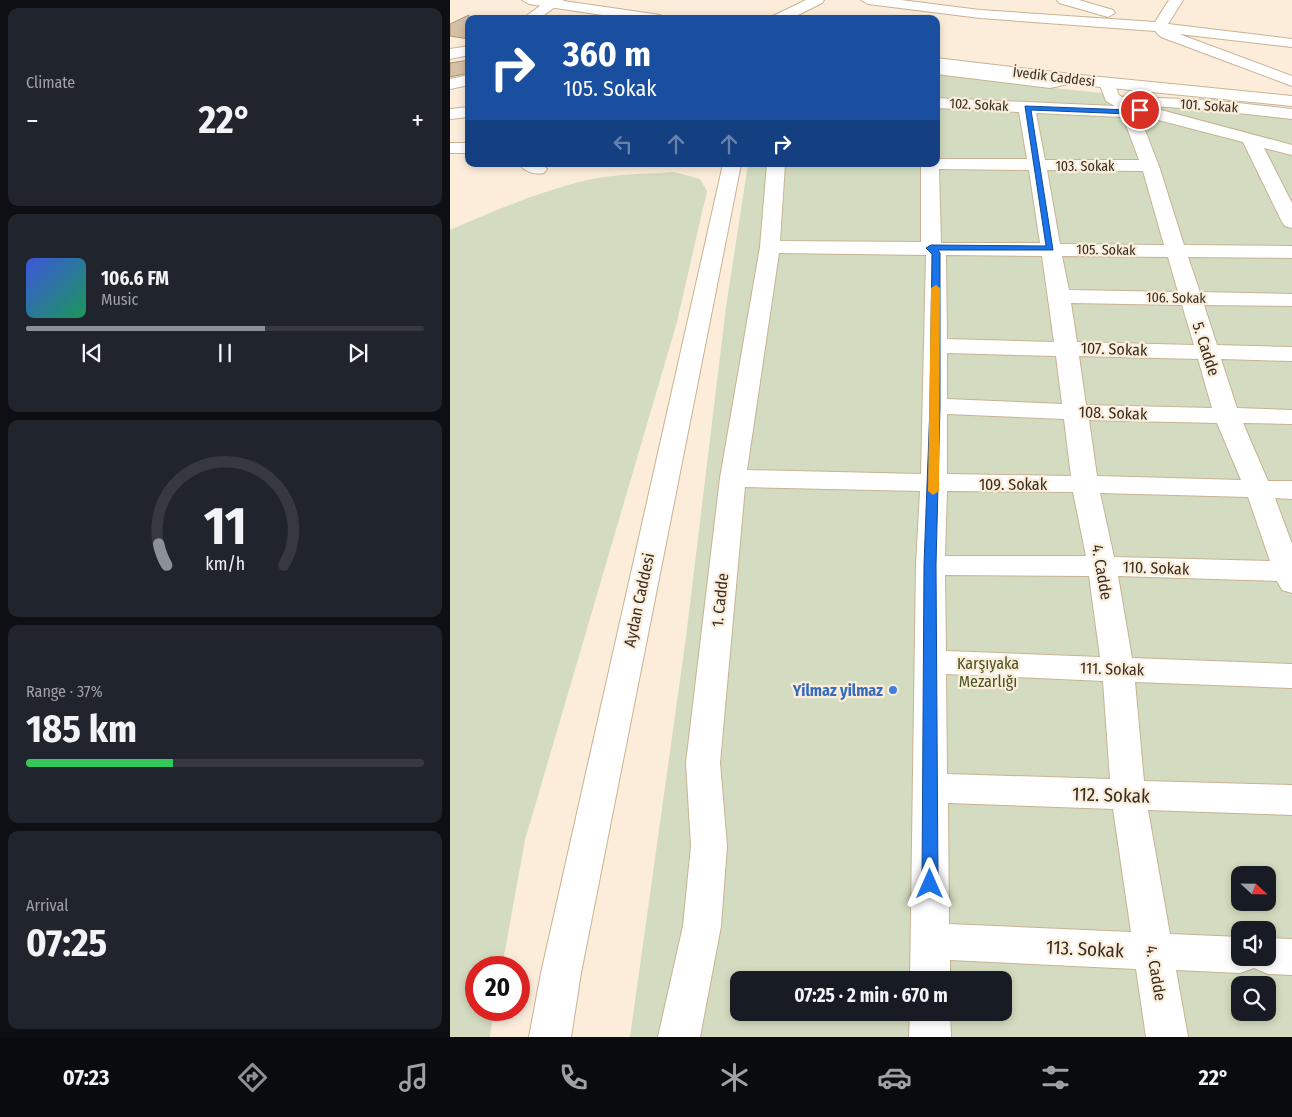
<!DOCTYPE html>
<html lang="en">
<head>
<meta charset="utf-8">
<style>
	:root { --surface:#171b24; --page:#20242c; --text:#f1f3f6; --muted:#9ea1a6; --line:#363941; --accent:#8c9099 }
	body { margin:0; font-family:"Fira Sans Condensed",sans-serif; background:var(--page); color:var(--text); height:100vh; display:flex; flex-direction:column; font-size:19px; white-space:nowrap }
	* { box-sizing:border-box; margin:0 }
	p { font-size:16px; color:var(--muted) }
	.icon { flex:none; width:28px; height:28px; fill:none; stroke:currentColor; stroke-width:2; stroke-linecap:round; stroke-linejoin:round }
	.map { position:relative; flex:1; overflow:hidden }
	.drawer { display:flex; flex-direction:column; gap:8px; padding:8px; background:#0d0f14; width:450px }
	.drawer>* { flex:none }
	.guide { position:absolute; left:15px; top:15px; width:475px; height:152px; border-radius:10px; box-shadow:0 2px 8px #0003; background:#1a4fa0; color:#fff; overflow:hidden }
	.needle { width:32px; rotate:112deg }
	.fabs { position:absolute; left:781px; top:866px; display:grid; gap:10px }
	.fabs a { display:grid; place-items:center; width:45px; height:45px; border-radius:10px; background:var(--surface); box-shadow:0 2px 8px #0003; font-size:25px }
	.speed { position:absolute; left:15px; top:956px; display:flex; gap:10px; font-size:25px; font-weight:700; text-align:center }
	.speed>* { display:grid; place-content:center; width:65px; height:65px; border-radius:50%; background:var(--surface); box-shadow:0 2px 8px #0003; line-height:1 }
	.speed .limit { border:8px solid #d22; background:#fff; color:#111 }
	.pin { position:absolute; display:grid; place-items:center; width:42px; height:42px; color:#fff; margin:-21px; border:2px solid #fff; border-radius:50%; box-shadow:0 1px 5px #0007 }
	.me { position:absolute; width:55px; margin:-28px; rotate:0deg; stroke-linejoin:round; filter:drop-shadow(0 0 4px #0008) }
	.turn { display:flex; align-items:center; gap:18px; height:105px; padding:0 15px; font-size:22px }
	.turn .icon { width:65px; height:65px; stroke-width:2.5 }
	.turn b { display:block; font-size:35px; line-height:42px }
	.lanes { display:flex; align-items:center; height:48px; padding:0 15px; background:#0003; justify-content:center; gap:25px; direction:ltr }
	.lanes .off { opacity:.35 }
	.big { font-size:38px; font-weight:700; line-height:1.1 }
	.drawer .tile { flex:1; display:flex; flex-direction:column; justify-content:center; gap:8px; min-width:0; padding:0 18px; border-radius:10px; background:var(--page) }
	.drawer .dial { align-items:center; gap:0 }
	.dial svg { height:130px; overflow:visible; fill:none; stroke:var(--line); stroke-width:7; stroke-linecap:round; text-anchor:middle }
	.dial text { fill:var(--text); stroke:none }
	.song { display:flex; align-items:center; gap:15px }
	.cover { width:60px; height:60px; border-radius:8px; background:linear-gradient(135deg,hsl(230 70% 55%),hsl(150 70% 35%)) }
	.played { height:5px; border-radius:2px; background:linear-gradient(90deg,var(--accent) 60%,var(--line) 60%) }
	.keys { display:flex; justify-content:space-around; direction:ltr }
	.heat { display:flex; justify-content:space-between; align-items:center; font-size:28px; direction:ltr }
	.charge { height:8px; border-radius:4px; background:linear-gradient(90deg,#34c759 37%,var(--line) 0) }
	.trip { position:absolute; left:280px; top:971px; width:282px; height:50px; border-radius:10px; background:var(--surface); box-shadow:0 2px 8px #0003; font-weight:700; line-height:50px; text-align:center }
	.menu { display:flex; height:80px; justify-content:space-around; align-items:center; background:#090b0e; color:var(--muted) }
	.menu .icon { width:35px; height:35px }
	.menu .active { color:var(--accent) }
	.menu b { font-size:22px; color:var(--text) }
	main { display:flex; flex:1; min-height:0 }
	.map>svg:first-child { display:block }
</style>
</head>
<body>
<main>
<section class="drawer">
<div class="tile"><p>Climate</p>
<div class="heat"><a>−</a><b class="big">22°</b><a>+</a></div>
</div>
<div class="tile">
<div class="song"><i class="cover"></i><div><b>106.6 FM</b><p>Music</p></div></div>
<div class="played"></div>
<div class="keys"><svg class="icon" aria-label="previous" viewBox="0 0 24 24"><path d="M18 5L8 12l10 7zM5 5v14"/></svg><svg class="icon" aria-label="pause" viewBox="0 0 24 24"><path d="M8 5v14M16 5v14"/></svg><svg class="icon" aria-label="next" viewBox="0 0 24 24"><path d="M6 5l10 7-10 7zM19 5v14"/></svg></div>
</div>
<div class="tile dial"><svg viewBox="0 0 100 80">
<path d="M14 69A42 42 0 1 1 86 69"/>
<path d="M14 69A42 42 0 0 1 9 56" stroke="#8c9099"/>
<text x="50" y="56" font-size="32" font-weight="700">11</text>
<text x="50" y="72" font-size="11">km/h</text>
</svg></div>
<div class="tile"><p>Range · 37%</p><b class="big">185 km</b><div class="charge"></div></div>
<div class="tile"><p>Arrival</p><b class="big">07:25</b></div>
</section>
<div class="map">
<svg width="842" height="1037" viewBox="0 0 842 1037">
	<rect width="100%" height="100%" fill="#fceddb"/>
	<path fill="#d3dcc0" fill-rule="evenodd" d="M486,67L604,88L842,113V1037H180L236,637L276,307L298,164H486ZM790,875H818V902H790ZM790,930H818V958H790ZM289,980H554V1012H289ZM790,985H818V1012H790Z
		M224,172L250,179L257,191L227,322L75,840L52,967L26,968V1010H44L40,1037H0V230C46,210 88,192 137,180C165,174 196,174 224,172Z"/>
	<path fill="#d6c0a5" stroke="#aa9477" d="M19,15V39L0,36V24Z
		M19,60V73L0,77V63Z"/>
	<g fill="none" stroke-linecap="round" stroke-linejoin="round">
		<g stroke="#c9b294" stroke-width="2">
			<path id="minor" d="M98,0H114L89,19H72Z
				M411,0H451L530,10L705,22L719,0H733L718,24L842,39V47L729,34L842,76V86L711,37L705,31L530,18L418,4Z
				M607,0H629L663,10L665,13L658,17L609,3Z
				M19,46V55L0,59V49Z
				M486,64L600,78L621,74L627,76L629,79L627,82L600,88L486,74Z
				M19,75V85L0,89V79Z
				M657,78L663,80L669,95L681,102L842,145V155L814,148L842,203V228L835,226L832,222L793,142L689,115L709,166L734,245L842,246V258L738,257L750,292L842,294V306L754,305L767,345L842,347V361L771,359L787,408L842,410V424L793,423L818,481H842V499L825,498L842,544V593L832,590L827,581L668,576L682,658L842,664V688L685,682L694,781L842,785V815L698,810L720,934L790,937V958H818V938L842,939V975L818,974L804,968L790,973L726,970L738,1037H696L686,969L500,960V980H460L466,565L470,491L295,487L270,763L277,846L271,926L250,1037H208L233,926L241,846L236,763L270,478L310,247L317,164H335L330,241L471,242V164H486V159H577L569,112L486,108V98L665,106L656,101L649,83L651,80ZM586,113L673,117L689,160H595ZM489,169L579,170L590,243H491ZM597,170L693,171L714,245L610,244ZM329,253L476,255L471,474L297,470ZM496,255L592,256L604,342L497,339ZM612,256L718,257L728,292L619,290ZM621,303L732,305L744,345L627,342ZM497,353L606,356L612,404L497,399ZM629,356L748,359L762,408L636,405ZM497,414L614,419L621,476L497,474ZM639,420L767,423L791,480L647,476ZM497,491L623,492L636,556H495ZM650,493L798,497L820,561L664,557ZM495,575L639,576L650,657L496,651ZM496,674L653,681L660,779L497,774ZM498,803L663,809L681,932L499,924Z
				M709,98L760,100L842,109V119L760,110L703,106L701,103L703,100Z
				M19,107V117L0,119V109Z
				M0,143H19V153H0Z
				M69,164H92L97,169L94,173C85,175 75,172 69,164Z
				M273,164H291L131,973L121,1037H79L91,973Z
				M460,1012H500L501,1037H459Z"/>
		</g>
		<g stroke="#c9b294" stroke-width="2">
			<path id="major" d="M72,0H107L210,15L217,19H179L79,4Z
				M356,0H374L372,3L340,19H321L323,16Z
				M486,58L621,74L842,96V106L621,84L486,68Z"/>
		</g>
		<use href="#minor" fill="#fff" fill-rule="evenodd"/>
		<use href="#major" fill="#fff" fill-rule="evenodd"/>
	</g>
	<path fill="#1a73e8" stroke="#114b97" d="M575,106L680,110L690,108L694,110L680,114L581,110L603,250H488L490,253V406L486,565L488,884L486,888L480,890L475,888L472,884L474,565L480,406L482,254L476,248L481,245L596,246Z"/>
	<path fill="#f59e0b" d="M486,285L490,288L489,491L483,495L478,491L481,288Z"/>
	<circle fill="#3f7fe0" stroke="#fceddb" stroke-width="2" cx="443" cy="690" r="5"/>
	<g text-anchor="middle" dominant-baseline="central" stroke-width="4.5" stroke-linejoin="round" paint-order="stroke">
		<g font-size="14" fill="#362d21" stroke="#fceddb">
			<text transform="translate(604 77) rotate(7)">İvedik Caddesi</text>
			<text transform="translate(529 105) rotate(3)">102. Sokak</text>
			<text transform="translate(759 106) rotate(4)">101. Sokak</text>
			<text x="635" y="166">103. Sokak</text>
			<text transform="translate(656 250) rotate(1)">105. Sokak</text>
			<text transform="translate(726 298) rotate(1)">106. Sokak</text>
		</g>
		<g font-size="16" fill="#362d21" stroke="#fceddb">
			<text transform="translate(664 349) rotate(2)">107. Sokak</text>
			<text transform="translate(756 349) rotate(72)">5. Cadde</text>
			<text transform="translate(663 413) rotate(2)">108. Sokak</text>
			<text x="563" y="484">109. Sokak</text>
			<text transform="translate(706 568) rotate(2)">110. Sokak</text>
			<text transform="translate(652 572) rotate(80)">4. Cadde</text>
			<text transform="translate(189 600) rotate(-78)">Aydan Caddesi</text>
			<text transform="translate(270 600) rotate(-84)">1. Cadde</text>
			<text transform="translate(662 669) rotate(2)">111. Sokak</text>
			<text transform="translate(706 973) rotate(80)">4. Cadde</text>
		</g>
		<g font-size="16" fill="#475422" stroke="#fceddb">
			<text x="538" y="663">Karşıyaka<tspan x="538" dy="18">Mezarlığı</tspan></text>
		</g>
		<g font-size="16" font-weight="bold" fill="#366cbe" stroke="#fceddb" text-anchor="end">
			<text x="433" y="690">Yilmaz yilmaz</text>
		</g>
		<g font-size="19" fill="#362d21" stroke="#fceddb">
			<text transform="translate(661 795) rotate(2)">112. Sokak</text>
			<text transform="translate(635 949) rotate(3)">113. Sokak</text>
		</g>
	</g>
</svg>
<div class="fabs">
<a><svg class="needle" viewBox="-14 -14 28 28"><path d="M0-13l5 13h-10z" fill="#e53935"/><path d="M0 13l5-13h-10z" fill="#9ea1a6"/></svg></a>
<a><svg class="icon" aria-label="sound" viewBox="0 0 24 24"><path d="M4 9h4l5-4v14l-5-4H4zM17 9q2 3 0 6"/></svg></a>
<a><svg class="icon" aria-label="search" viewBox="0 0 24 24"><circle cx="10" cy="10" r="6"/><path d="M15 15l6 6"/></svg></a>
</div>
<div class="speed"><div class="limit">20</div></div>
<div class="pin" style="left:690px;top:110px;background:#d93025"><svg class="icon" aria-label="arrive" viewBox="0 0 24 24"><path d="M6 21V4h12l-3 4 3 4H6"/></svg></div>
<svg class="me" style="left:480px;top:884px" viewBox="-20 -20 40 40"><path d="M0-17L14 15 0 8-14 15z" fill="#1a73e8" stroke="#fff" stroke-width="4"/></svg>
<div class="trip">07:25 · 2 min · 670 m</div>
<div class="guide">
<div class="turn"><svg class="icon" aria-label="right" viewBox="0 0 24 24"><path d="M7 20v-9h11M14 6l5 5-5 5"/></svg><div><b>360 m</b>105. Sokak</div></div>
<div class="lanes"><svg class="icon off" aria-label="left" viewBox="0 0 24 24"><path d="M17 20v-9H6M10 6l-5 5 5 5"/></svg><svg class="icon off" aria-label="ahead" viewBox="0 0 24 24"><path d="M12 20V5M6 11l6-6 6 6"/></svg><svg class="icon off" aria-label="ahead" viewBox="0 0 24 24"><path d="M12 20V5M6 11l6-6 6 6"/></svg><svg class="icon" aria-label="right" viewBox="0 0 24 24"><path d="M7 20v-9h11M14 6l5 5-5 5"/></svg></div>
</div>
</div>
</main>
<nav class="menu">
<b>07:23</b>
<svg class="icon active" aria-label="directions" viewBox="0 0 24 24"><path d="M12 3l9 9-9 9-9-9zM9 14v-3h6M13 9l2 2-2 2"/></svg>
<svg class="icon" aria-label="music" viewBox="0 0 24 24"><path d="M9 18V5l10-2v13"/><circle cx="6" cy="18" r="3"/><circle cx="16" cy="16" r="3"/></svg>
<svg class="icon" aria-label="phone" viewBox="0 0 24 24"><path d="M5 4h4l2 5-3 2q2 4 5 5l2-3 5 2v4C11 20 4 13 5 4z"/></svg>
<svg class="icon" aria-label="climate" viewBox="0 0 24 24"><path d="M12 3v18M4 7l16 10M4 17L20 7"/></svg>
<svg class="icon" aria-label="car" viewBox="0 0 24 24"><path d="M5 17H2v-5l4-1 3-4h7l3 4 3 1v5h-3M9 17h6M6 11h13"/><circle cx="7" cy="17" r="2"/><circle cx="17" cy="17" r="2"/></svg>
<svg class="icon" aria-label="filters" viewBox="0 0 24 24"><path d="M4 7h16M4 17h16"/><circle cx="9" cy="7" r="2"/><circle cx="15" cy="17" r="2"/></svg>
<b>22°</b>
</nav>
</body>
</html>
